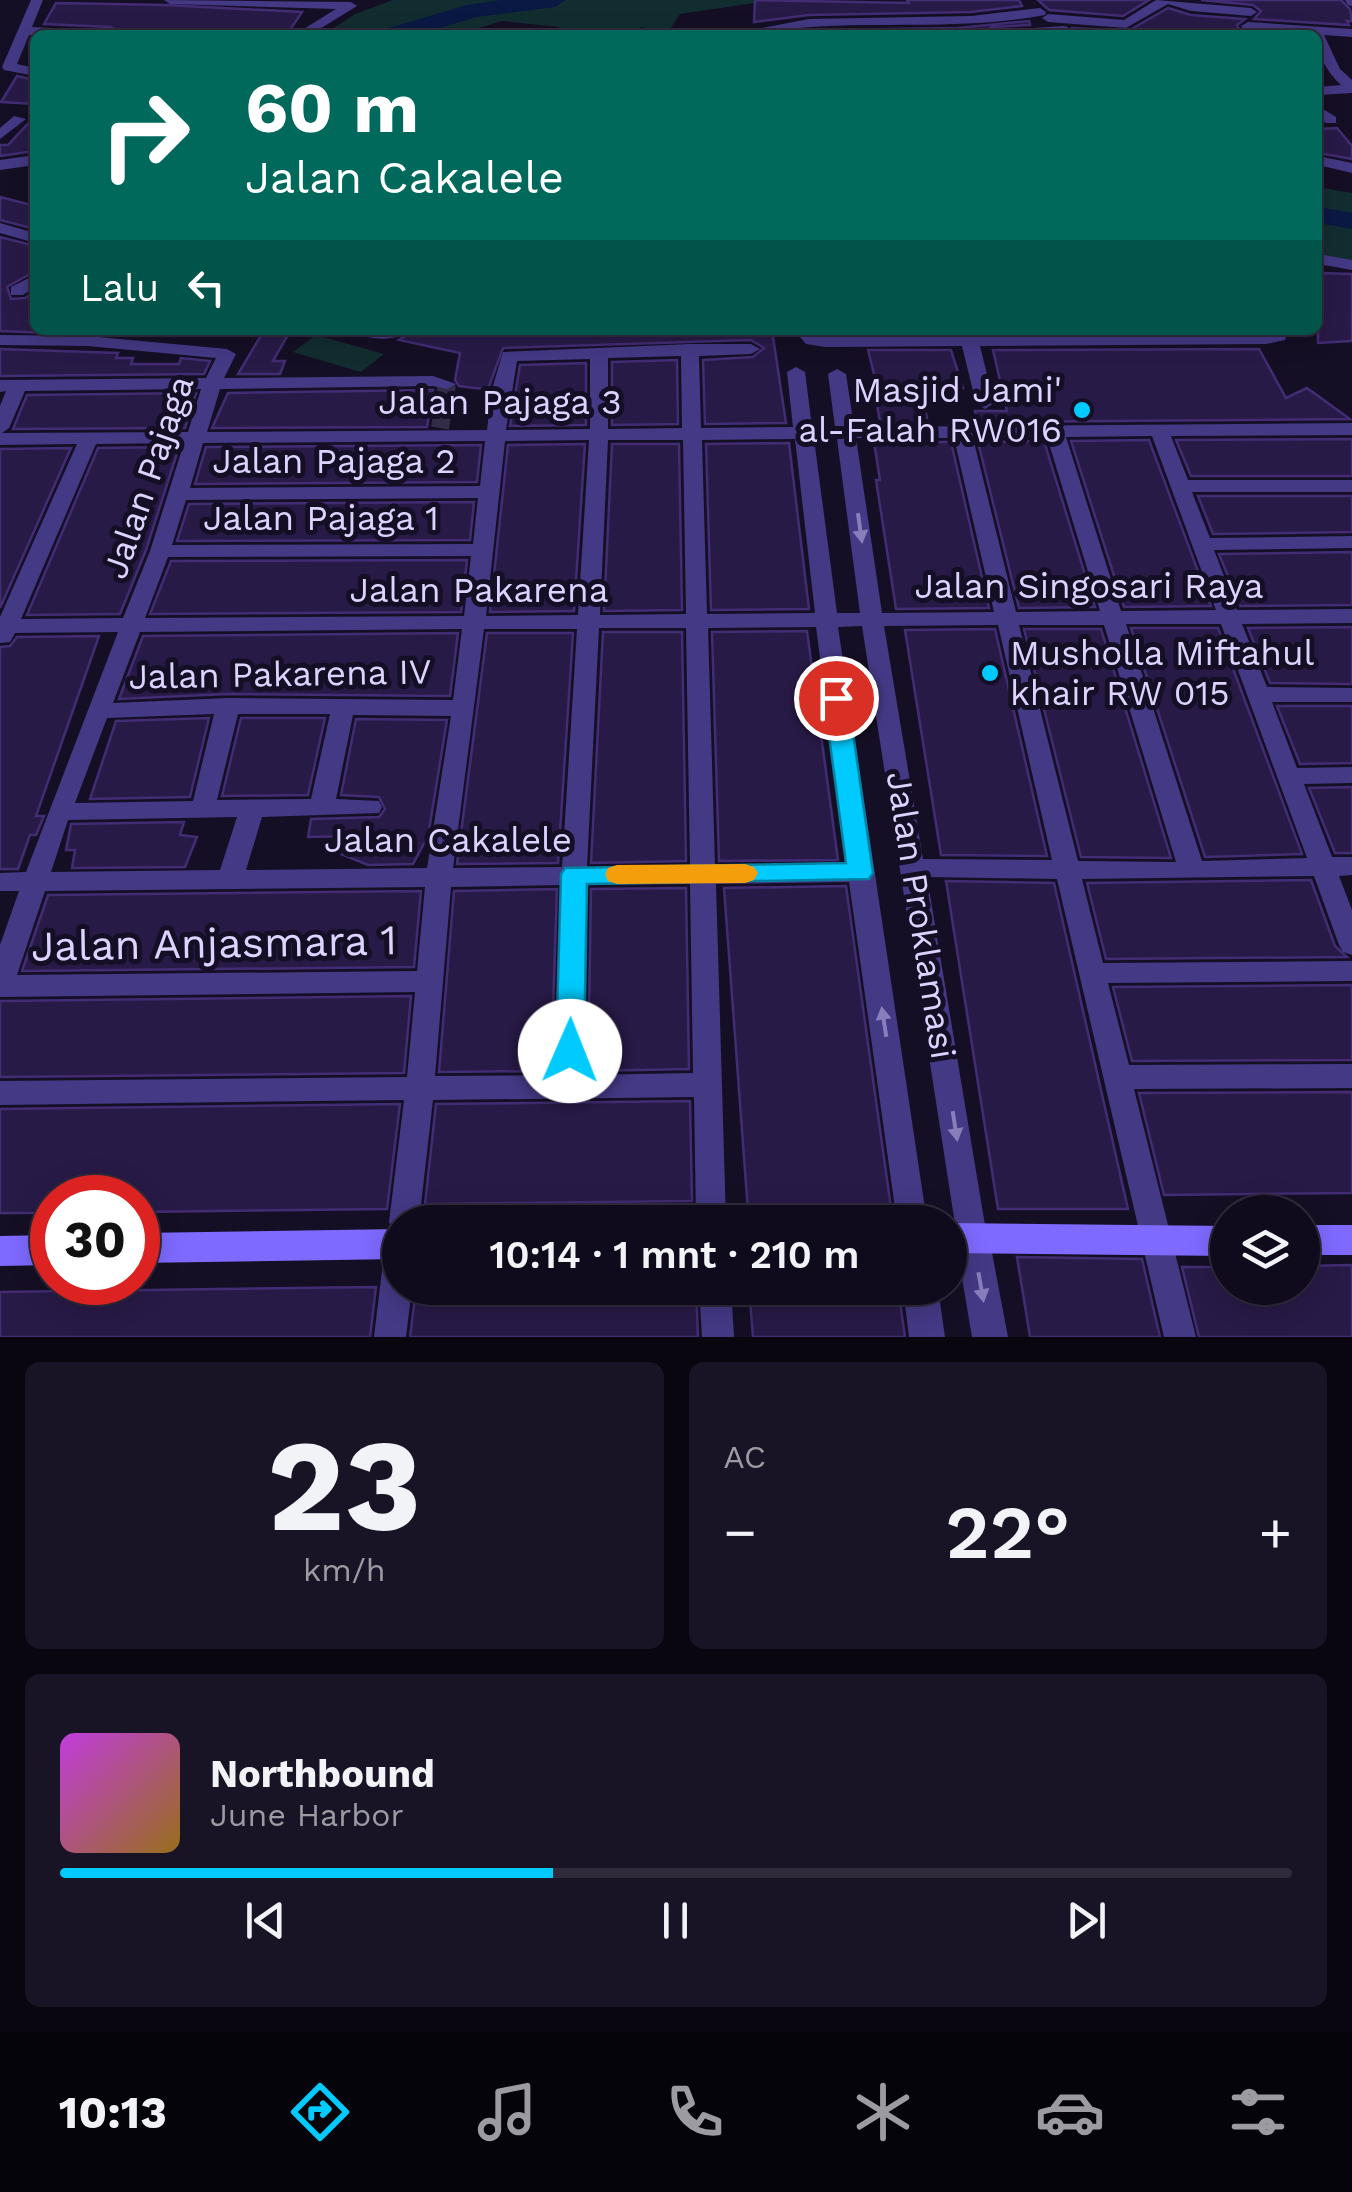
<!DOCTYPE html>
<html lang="id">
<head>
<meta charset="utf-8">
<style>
	:root { --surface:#100b1c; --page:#191425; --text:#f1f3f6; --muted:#9c9ba3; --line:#302b3b; --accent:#00cafe }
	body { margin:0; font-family:"Work Sans",sans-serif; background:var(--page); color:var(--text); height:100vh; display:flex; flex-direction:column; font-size:38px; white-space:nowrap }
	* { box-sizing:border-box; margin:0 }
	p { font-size:32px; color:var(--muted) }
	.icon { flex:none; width:55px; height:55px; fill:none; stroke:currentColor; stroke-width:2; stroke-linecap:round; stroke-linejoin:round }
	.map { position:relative; height:1337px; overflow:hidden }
	.drawer { display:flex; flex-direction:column; gap:25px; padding:25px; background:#09060f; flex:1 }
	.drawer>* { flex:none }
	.top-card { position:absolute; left:30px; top:30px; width:1292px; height:305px; border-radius:15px; box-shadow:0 5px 25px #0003,0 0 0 2px var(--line); background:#00695c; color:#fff; overflow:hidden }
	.controls { position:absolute; left:1210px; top:1195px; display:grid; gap:20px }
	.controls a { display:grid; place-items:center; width:110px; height:110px; border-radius:50%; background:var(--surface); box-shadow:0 5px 25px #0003,0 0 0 2px var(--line); font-size:50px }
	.speed { position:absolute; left:30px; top:1175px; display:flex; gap:20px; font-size:50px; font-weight:700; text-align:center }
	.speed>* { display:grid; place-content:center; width:130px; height:130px; border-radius:50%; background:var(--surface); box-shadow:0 5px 25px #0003,0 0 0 2px var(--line); line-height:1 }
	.speed .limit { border:15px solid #d22; background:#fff; color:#111 }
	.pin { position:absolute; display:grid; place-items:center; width:85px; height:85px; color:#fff; margin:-42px; border:5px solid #fff; border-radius:50%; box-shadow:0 2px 10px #0007 }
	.me { position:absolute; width:110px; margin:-55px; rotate:1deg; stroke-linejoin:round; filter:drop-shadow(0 0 8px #0008) }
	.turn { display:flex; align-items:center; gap:35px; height:210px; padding:0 50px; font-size:45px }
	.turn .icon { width:130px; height:130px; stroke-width:2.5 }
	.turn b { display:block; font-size:70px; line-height:85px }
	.then { display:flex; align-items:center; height:95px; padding:0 50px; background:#0003; gap:20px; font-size:38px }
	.big { font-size:75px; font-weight:600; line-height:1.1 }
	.drawer .widget { flex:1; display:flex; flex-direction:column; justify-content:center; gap:15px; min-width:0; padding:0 35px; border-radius:15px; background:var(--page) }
	.drawer .dial { align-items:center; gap:0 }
	.dial b { font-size:130px; line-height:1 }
	.song { display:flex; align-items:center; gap:30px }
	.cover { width:120px; height:120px; border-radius:15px; background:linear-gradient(135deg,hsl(290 70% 55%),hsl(40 70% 35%)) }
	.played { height:10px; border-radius:5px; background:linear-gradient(90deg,var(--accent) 40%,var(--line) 40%) }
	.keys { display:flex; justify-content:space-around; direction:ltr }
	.heat { display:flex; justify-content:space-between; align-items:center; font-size:55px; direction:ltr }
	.drawer .tiles { flex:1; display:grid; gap:25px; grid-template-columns:1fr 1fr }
	.widget:last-child { grid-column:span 2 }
	.trip { position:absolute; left:382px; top:1205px; width:585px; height:100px; border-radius:50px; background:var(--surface); box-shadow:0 5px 25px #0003,0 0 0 2px var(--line); font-weight:600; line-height:100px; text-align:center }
	.tab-bar { display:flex; height:160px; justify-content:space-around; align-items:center; background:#06040b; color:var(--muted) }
	.tab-bar .icon { width:70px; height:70px }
	.tab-bar .selected { color:var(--accent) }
	.tab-bar b { font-size:45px; color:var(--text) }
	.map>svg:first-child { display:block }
</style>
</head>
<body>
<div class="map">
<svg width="1352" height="1337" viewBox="0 0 1352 1337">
	<rect width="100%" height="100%" fill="#150f25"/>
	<path fill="#122d30" d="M393,0H774L680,14L668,32L641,27L627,35H557L559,27L502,21L456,35H323L355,14Z
		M1318,187L1352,193V262L1318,256Z
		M316,335L384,354L361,372L293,352Z"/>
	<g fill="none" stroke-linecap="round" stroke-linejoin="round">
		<path fill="#0a1844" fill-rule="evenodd" d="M501,0H566L555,7L477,17L415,35H378L382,30L467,5Z
			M1318,207L1352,213V229L1318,223Z"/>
	</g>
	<path fill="#281a47" stroke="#422c73" stroke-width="2.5" d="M755,0L909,3L907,0H1019L1022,6L971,12L809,15L754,22Z
		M1038,0H1149L1123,16L1049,10Z
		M1201,0H1341L1350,9L1352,21H1347L1349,25L1254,19L1261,11L1253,5Z
		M56,3L165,5L302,12L288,33L213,35L214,32L118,31L110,27L44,24Z
		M1168,8L1191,15L1245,19L1237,25L1240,31L1259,35H1160L1131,31L1132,35L1071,34L1072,28L1128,31Z
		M1029,21L1030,25L992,27L982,34L820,30L958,28Z
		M17,76L35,80V104L1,102Z
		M35,116V151L0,156V145H8Z
		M1337,128L1352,146V159L1318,153V129Z
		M0,197L35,206V229L0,220Z
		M0,237L35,246V271L7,287L11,299L25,298L35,292V330H127L125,336L0,331Z
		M1318,273L1352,274V341L1318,343Z
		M416,330L463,333L772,330L786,423L705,424L703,360L753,357L764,348L751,340L503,348L488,389L474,388L459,386L455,380L460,353L399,340Z
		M263,332L289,333L273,361H285L280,374H238Z
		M0,349L118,353L116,358H133L131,364H179L181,358L210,361L204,374L0,376Z
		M1259,349L1286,398L1307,388L1350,419L977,422L975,411H1007L993,350Z
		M868,350H951L963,388L921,389L928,423H880L876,398H880Z
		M677,360L678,424L612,425V362Z
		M586,363V425L510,426L520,365Z
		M433,390L427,427L212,428L228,393Z
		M196,393L185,428L13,429L27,395Z
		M1352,439V476H1191L1176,440Z
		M1149,440L1211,606L1124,607L1071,441Z
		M1044,441L1095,607L1019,608L978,442Z
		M874,442H951L989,608L896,609L876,480H880Z
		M789,443L809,609L711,610L706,444Z
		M585,444L574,611L490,612L508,445Z
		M612,444H679L682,610L604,611Z
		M481,445L477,482L195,484L206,447Z
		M179,447L146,550L120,614L27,615L98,448Z
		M71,448L0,608V449Z
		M1198,496H1352V532L1213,534Z
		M474,502L470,540L177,541L189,504Z
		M1352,552V605L1240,606L1219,554Z
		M467,560L461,612L150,614L171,561Z
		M1352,627V684L1270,683L1248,628Z
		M1131,628H1218L1302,854L1205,857Z
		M995,629L1047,856L941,855L905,630Z
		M1024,629H1101L1171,858L1081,857Z
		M807,631L838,860L719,861L712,632Z
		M603,632H682L686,861L591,863Z
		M458,633L450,696L228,694L119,699L143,636Z
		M487,633H573L558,863L457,864Z
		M99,636L36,816H44L36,835H30L18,869H0V647L10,646L17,637Z
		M1277,706H1352V763L1300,764Z
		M209,718L190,797L90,799L116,721Z
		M241,718H325L308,795L222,796Z
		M356,719L447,720L428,836L413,864L368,865L341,854L357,836L308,837L311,819L379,817L385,809L379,797L341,795Z
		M1352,787V853H1335L1309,788Z
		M184,822L180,835L197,837L185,867L72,868L75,850H66L71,824Z
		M1311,880L1335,946L1347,957L1106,959L1087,883Z
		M946,881L1054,883L1128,1209H998Z
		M846,886L891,1208L748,1211L724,888Z
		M686,888L689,1069L588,1071L591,889Z
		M557,889L551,1071L439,1072L454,891Z
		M421,891L414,967L22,971L48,895Z
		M1352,985V1060L1132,1061L1113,987Z
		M411,996L404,1073L0,1077V1001Z
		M1352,1092V1193L1164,1195L1139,1093Z
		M690,1101L692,1201L425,1204L436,1104Z
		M400,1104L387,1209L138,1212V1198H52V1213H0V1109Z
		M1017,1257L1142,1259L1160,1337H1030Z
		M1352,1265V1337H1199L1182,1267H1228V1288H1302V1266Z
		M376,1287L370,1337H0V1292Z
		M442,1288H696L698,1337H410L416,1289Z
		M749,1288H898L905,1337H753Z"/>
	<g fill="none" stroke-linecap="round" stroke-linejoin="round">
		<path stroke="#332c46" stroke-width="18" stroke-dasharray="18 9" stroke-linecap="butt" d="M440,428L447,384"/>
		<path fill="#443985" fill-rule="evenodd" d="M31,0H43L32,27L110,31L117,35H29L17,64L35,68V76L4,70L2,67Z
			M164,0L351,2L357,6L310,35H294L336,9L170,4Z
			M1156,0L1251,8L1257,12L1251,16L1191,11L1168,4L1126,28L1048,22L1042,18L1048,14L1124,20Z
			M1345,0H1352V6L1348,5Z
			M1040,8L1046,12L1045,15C968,30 889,22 811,27C783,29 756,35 726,35L809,19L971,16Z
			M1248,22L1352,29V37L1324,35L1340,69L1352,80V93L1318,95V87L1341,85C1326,71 1318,56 1318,35L1243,29L1241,26Z
			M1063,26L1068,27V33L985,35L992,31Z
			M1318,106L1336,117V123H1326L1318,117Z
			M14,116L26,119L0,139V128Z
			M35,155V165L0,170V160Z
			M1318,156L1352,163V173L1318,165Z
			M0,223L35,233V243L0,233Z
			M1318,254L1352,260V270L1318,264Z
			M35,275V287L23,295H11V287Z
			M352,330H412C396,342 368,341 352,330Z
			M794,330H813L826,337L1266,334L1271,330H1289L1285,340L1266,344L980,346L994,403L985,409L976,403L962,346L826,347L806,344Z
			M0,335L88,336L227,349L236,354L224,378L433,376L456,384L447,389L433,386L220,389L207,432L487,430L492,389L503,352L690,344H751L760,349L751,354L699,356L701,428L793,427L787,372L796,367L805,372L812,427H835L828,374L837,369L846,374L854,427L1352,423V435L1171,436L1188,480H1352V492H1192L1210,538L1352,536V548L1214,550L1237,610L1352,609V623L1242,624L1267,687L1352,688V702H1272L1297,768L1352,767V783L1304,784L1332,857H1352V875L1339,876L1352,910V955L1343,952L1339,945L1314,876L1082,879L1103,963L1352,961V981L1108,983L1129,1065L1352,1064V1088L1134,1089L1196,1337H1164L1057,879L927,877L987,1237L983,1247L972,1251L961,1247L957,1237L862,626L838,627L927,1222H897L849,882L716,884L726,1222H696L694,1097L433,1100L419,1222H400V1234L393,1231L389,1222L404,1100L0,1105V1081L407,1077L415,992L0,997V945L19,891H0V873L26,872L118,632L15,633L10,642L0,643V617L77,444L0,445V406L6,391L0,392V380L206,378L216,358L88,346L0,345ZM681,356L682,428L608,429V358ZM590,359V429L506,430L517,361ZM201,389L188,432L2,433L9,428L25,391ZM1152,436L1216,610L1121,611L1066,437ZM1047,437L1100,611L1016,612L973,438ZM856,438H954L994,612L882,613ZM795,439L815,613L707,614L702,440ZM814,439H837L860,613H837ZM589,440L578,615L486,616L505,441ZM608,440H683L686,614L600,615ZM485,441L480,486L190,488L203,443ZM184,443L150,551L123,618L21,619L96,444ZM478,498L473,544L172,545L186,500ZM471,556L464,616L145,618L168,557ZM1126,624H1221L1307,858L1202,861ZM998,625L1052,860L923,859L884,626ZM1019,625H1104L1176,862L1078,861ZM816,627L847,864L715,865L708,628ZM599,628H686L690,865L587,867ZM462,629L453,700L228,698L113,703L140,632ZM484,629H577L562,867L453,868ZM214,714L193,801L75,803L107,718ZM238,714H330L311,799L217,800ZM353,715L451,716L427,868L246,870L262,817L379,813L382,807L379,801L336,799ZM237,817L220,870L51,872L68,820ZM690,884L693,1073L584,1075L587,885ZM561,885L555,1075L435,1076L451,887ZM425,887L417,971L17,975L45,891Z
			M400,1240V1288H412L406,1337H374L384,1254L389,1244Z
			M699,1288H731L734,1337H702Z"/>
		<path fill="#443985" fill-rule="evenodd" d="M972,1222L984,1226L989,1237L1008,1337H972L955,1237L960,1226Z
			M903,1288H938L945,1337H909Z"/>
		<path fill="#7e6aff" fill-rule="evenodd" d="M950,1223L1228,1226V1256L950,1253Z
			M1302,1225H1352V1255H1302Z
			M400,1229V1259L138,1263V1233Z
			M52,1235V1265L0,1266V1236Z"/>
	</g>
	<defs><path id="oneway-solid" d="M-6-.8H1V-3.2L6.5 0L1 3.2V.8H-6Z" transform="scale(2.5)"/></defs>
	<g fill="#897ebc">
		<use href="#oneway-solid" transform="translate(860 528) rotate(82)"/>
		<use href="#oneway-solid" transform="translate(884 1022) rotate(-99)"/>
		<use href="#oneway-solid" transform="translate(955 1126) rotate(81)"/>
		<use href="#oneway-solid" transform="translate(981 1287) rotate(80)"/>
	</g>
	<path fill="#00cafe" stroke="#0083a5" stroke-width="2.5" d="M836,690L848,698L873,873L869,879L587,884L584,1051L580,1059L570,1062L560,1059L556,1051L561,874L565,868L846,863L824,698Z"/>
	<path fill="#f59e0b" d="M745,864L754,867L758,873L754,880L745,883L617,884L608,881L605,874L608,868L617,865Z"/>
	<g fill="#00cafe" stroke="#150f25" stroke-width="4">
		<circle cx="1082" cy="410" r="10"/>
		<circle cx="990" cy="673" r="10"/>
	</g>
	<g text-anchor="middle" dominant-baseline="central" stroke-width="10" stroke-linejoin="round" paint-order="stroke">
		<g font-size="35" fill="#ddd3ff" stroke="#150f25" text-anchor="end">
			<text x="1062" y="390">Masjid Jami'<tspan x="1062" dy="40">al-Falah RW016</tspan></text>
			<text x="1010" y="653" text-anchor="start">Musholla Miftahul<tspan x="1010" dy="40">khair RW 015</tspan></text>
		</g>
		<g font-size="35" fill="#ddd3ff" stroke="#150f25">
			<text x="500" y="402">Jalan Pajaga 3</text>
			<text x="334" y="461">Jalan Pajaga 2</text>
			<text transform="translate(148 477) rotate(-71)">Jalan Pajaga</text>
			<text x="321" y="518">Jalan Pajaga 1</text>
			<text x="1089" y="586">Jalan Singosari Raya</text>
			<text x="479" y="590">Jalan Pakarena</text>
			<text transform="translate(280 674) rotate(-1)">Jalan Pakarena IV</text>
			<text x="448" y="840">Jalan Cakalele</text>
			<text transform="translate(921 915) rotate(81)">Jalan Proklamasi</text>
		</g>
		<g font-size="42" fill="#ddd3ff" stroke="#150f25">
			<text transform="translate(214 943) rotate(-1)">Jalan Anjasmara 1</text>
		</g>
	</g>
</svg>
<div class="controls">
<a><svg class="icon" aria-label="layers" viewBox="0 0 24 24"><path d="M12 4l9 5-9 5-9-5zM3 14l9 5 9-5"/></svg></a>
</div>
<div class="speed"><div class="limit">30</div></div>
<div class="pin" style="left:836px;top:698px;background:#d93025"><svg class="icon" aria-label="arrive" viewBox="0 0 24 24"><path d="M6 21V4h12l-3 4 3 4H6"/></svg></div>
<svg class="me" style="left:570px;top:1051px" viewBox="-20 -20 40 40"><circle r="19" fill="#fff"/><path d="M0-13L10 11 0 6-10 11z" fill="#00cafe"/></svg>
<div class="trip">10:14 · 1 mnt · 210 m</div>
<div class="top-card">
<div class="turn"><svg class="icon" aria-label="right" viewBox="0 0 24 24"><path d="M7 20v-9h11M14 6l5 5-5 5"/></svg><div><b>60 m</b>Jalan Cakalele</div></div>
<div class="then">Lalu<svg class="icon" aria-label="left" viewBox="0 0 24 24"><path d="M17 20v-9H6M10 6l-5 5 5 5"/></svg></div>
</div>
</div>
<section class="drawer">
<div class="tiles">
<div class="widget dial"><b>23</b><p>km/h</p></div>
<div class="widget"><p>AC</p>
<div class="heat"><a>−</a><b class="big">22°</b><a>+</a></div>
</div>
<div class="widget">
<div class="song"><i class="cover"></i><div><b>Northbound</b><p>June Harbor</p></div></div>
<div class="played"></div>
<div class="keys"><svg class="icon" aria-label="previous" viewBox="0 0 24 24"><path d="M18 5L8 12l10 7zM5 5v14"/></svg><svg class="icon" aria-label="pause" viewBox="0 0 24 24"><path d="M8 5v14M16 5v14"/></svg><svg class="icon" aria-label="next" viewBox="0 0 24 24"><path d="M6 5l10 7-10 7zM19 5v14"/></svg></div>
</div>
</div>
</section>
<nav class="tab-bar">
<b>10:13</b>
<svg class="icon selected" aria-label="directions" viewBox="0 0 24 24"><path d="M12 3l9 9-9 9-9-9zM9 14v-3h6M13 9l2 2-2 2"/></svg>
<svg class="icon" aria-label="music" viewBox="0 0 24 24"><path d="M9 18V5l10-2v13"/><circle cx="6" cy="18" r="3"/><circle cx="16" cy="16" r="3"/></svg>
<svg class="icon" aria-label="phone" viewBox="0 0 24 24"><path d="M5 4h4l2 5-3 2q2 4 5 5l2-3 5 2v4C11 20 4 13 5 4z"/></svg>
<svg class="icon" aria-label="climate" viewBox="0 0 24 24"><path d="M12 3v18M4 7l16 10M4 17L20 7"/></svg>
<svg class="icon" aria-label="car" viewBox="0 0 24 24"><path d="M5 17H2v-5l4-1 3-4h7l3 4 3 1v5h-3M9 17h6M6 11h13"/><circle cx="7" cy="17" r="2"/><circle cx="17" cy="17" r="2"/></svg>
<svg class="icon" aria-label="filters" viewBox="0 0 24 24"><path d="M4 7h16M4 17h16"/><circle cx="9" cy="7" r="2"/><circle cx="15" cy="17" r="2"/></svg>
</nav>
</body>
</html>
